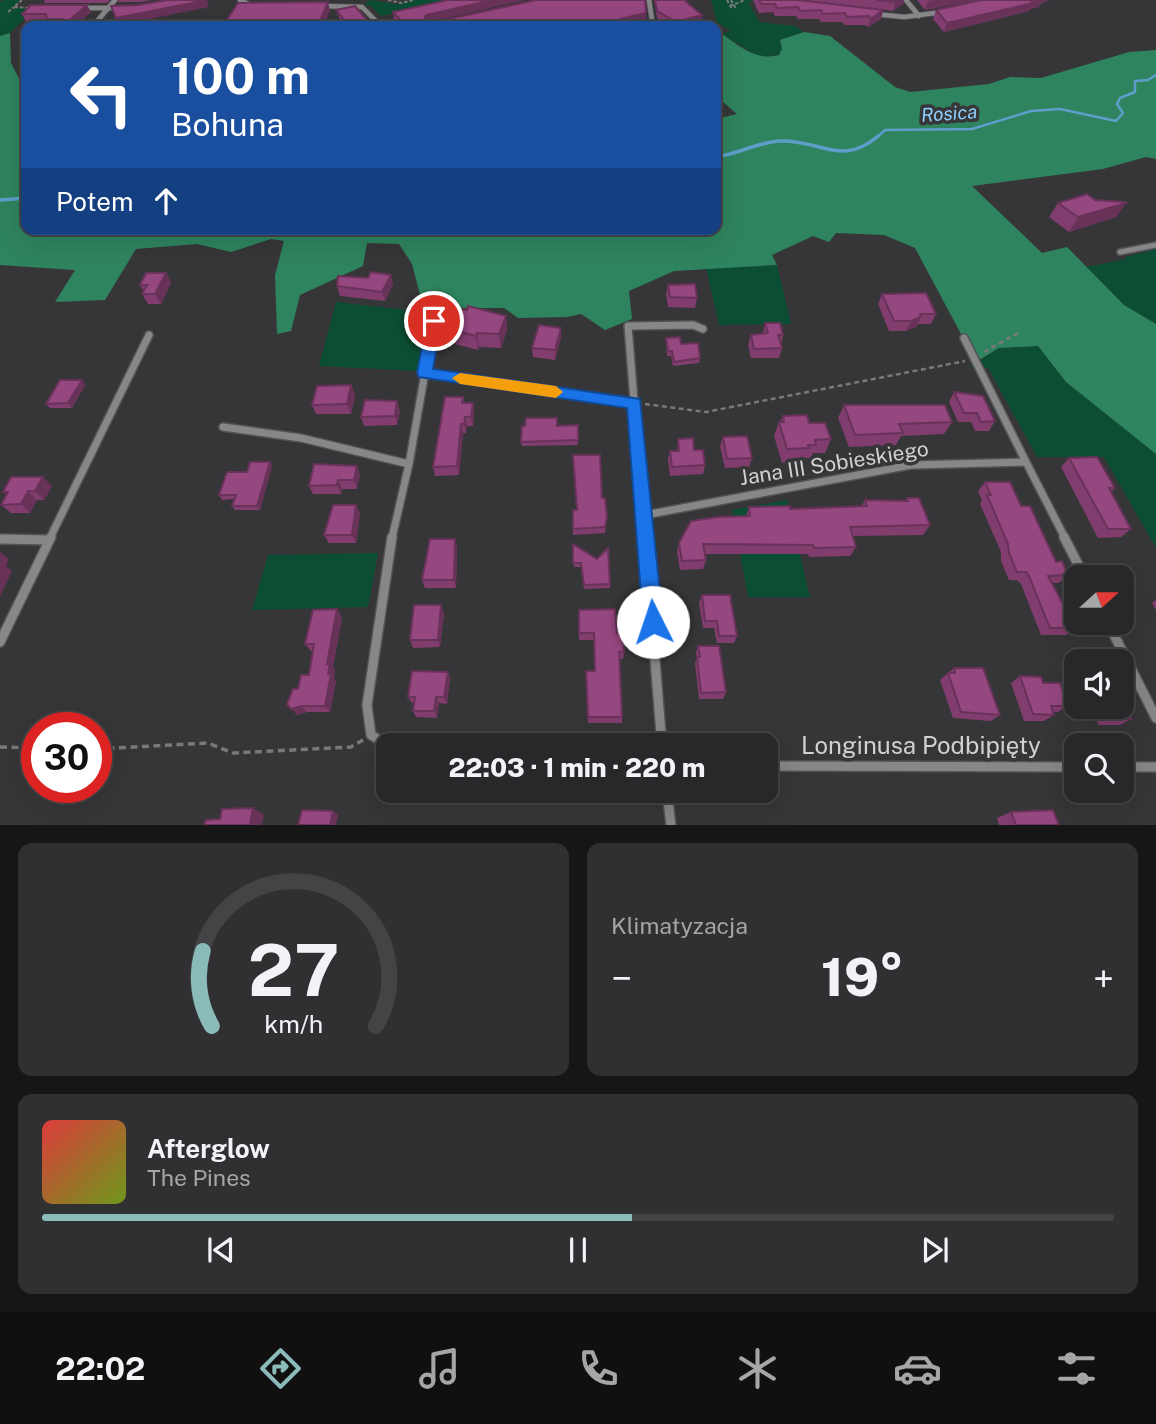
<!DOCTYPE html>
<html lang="pl">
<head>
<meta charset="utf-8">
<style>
	:root { --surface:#28282a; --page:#303032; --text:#f1f3f6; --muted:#a5a6a8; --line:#444447; --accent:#8bbbb9 }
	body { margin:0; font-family:"Public Sans",sans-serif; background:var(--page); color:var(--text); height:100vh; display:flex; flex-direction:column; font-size:26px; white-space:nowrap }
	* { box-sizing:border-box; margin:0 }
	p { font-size:23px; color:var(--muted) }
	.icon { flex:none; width:38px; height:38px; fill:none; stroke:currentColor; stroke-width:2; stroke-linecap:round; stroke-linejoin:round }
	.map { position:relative; height:825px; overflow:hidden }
	.details { display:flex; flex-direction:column; gap:18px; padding:18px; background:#161617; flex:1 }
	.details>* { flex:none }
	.banner { position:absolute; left:21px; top:21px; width:700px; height:214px; border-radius:14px; box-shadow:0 7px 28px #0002,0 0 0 2px var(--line); background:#1a4fa0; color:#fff; overflow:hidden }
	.needle { width:46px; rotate:69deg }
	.fabs { position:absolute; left:1064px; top:565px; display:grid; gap:14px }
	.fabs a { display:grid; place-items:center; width:70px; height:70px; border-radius:14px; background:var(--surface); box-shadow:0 7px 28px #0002,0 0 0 2px var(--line); font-size:35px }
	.speed { position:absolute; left:21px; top:712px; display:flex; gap:14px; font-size:35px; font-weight:700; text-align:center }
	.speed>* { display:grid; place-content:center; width:91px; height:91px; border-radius:50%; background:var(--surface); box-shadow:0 7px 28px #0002,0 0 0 2px var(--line); line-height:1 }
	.speed .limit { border:10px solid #d22; background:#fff; color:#111 }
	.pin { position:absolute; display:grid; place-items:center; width:60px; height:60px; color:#fff; margin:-30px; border:4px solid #fff; border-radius:50%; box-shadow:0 2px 7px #0007 }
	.me { position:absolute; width:77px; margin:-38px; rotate:356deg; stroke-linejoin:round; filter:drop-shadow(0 0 5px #0008) }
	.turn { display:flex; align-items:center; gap:24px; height:147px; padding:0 35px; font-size:32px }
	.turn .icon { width:91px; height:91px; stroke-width:2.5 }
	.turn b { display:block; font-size:49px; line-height:60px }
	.then { display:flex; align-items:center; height:66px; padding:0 35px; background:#0003; gap:14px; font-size:26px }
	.big { font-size:52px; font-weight:800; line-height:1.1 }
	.details .tile { flex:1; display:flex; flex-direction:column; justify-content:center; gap:10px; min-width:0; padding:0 24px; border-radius:14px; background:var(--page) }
	.details .dial { align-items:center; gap:0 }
	.dial svg { height:182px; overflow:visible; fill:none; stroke:var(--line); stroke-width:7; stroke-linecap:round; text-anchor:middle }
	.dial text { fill:var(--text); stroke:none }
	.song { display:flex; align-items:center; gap:21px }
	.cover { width:84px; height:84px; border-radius:10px; background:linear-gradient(135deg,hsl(0 70% 55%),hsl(80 70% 35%)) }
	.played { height:7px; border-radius:4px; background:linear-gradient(90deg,var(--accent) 55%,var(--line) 55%) }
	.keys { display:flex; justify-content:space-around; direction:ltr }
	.heat { display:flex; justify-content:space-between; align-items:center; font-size:38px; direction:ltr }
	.details .tiles { flex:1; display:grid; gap:18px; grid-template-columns:1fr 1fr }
	.tile:last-child { grid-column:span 2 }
	.trip { position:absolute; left:376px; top:733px; width:402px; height:70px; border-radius:14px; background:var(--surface); box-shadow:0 7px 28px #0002,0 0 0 2px var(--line); font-weight:800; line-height:70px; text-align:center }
	.dock { display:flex; height:112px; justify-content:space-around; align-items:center; background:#101011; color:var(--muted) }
	.dock .icon { width:49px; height:49px }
	.dock .active { color:var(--accent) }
	.dock b { font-size:32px; color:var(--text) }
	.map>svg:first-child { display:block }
</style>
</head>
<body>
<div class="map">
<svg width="1156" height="826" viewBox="0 0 1156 826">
	<rect width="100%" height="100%" fill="#363638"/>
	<path fill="#0c4e33" d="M3,0H20L8,13L15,8H35L10,33L0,36V2Z
		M370,0L395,4L416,0H450L381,16L371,6L364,4Z
		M711,0H754L749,2L759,22L795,26L804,32L780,40L782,49L779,55L759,57L722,34L730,31L717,22Z
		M1156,249V324L1124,305L1086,267L1126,259L1125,257Z
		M777,265L791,324L719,325L706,268Z
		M336,302L416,311L412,333L421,342L419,371L319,366Z
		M1038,346L1066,382L1156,454V548L1104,457H1037L988,368L970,367L999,348Z
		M787,500L810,597H748L732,510Z
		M378,553L368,607L252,610L268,555Z"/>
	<path fill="#2e845e" d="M804,32L830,36L895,87L910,92L989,84L1010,77L1041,78L1129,52L1156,50V159L1146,157L1103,169L972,186L1042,253L1067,247L1124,305L1156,324V454L1066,382L1038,346L999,348L976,362L915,248L884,235L836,233L829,242L813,236L772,255L777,265L674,271L629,291L632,319L605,330L581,314L567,317L518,318L504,308H447L422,302L412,264L399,244L367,243L363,266L300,295L291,331L277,334L275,275L284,241L271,239L231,252L197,244L136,249L105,300L55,302L75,270L0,265V36L10,33L11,63L26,92V229H716V119L737,114L716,96V36L722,34C741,47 756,61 779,55L782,49L780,40Z"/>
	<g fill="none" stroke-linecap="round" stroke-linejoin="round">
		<path stroke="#5d9eca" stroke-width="2.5" d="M876,138L885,130L972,129L1031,111L1060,109L1116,121L1123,113L1117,104L1120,98L1135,92V81L1148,80L1156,75"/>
		<path stroke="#5d9eca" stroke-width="3.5" d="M716,157C738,154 758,142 780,141C820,139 841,168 878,136
			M0,200L26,198"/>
		<g stroke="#535355" stroke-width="6">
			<path id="minor-far3" d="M240,0L252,6
				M906,0L919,16
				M320,6L362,7L381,26
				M79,8H120
				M875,14L904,17L943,12
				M93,26L115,0
				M648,26L652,20L649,0"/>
		</g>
		<g stroke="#535355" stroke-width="8">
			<path id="minor-far2" d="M1120,252L1156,245"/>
		</g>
		<g stroke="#535355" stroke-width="10">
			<path id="minor-far1" d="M964,338L1026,462
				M425,373L635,403
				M223,427L301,438L409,464
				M645,515L911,465L1026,462L1065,538
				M50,538L149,335
				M392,538L409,464L434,321
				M645,538L628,326L693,325L703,329"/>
		</g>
		<g stroke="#535355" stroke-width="12">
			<path id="minor" d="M645,537L662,746
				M1064,537L1085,578
				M0,539L49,540
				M1108,623L1156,718
				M0,642L51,537
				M389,746L371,735L367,705L392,537
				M766,766L1076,767
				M1122,767H1156
				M667,791L671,826"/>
		</g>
		<path stroke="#79797a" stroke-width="2" stroke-dasharray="3.5 2" stroke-linecap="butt" d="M22,0L14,7L32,8
			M388,0L401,3L414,0
			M727,0L732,9
			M731,0L736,9
			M730,6L745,0
			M8,12L14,7"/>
		<path stroke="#79797a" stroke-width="2.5" stroke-dasharray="5 3.5" stroke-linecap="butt" d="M984,352L1020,332
			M645,404L706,412L965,361"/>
		<path stroke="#79797a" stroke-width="3.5" stroke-dasharray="7 4.5" stroke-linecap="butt" d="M0,747L37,748
			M96,749L208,743L233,753L351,747L363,740"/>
		<use href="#minor-far3" stroke="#87878a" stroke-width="4.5"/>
		<use href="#minor-far2" stroke="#87878a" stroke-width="5"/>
		<use href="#minor-far1" stroke="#87878a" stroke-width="7"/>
		<use href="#minor" stroke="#87878a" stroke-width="9"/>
	</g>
	<path fill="#803d6d" d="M44,0H110L107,3H45Z
		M118,0H152L140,2H119Z
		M448,0H524L427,22L430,23L646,20L628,25L630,26H400L394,20L393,12Z
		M654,0H687V3L702,15L701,23L687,26H670L657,18Z
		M753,0H798L883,10L881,19L868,27L866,25H845L842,22H821L819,19H798L796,16H775L773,12L759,13Z
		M805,0H904L903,4L893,11Z
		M917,0H977L925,10Z
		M1050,0L1041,3L1039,7L1030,9L1029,11L944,32L933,19L936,10Z
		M336,10L372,26H345L339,18Z
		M91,12L75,26H51L48,22H26L22,14Z
		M1095,200L1126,203L1116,217L1069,232L1049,217L1058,203Z
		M166,273L171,283L161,304H148L142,294L144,291L140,285Z
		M393,284L385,301L340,296L337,286Z
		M668,285L697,298L695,308L668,307L666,294Z
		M882,294L936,314L931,324H918L916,327L906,331H889L878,304Z
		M506,316L507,330L501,348L479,347L478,350L455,344L452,330Z
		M765,323L783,335L781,344L782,348L779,358H751L748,345L751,335L763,334Z
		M561,328V337L555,360L533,357L532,348Z
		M666,338L681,344L700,358L699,363L673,366L671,356H667L666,342Z
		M82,380L85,385L72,408H50L46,404Z
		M351,385L355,395L351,414H316L312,405Z
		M954,392L995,421L989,431H975L971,422H958L949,402Z
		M463,397L464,403H473L474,412L473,426H467L466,433H463L459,475L435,476L433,467Z
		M844,405L952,422L944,434L901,436L896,445L849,447L838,418Z
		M400,411L397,425L364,426L361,417Z
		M783,416L809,423L831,439L825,453H813L811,458H805L804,462L782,463L774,436L779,422H780Z
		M578,425V445L522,446L521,442L557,426Z
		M723,437L752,458L749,467L725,468L720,446Z
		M678,439L694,450L705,465L703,474L670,476L668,460L670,451H677Z
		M1069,458L1115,488L1111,492L1131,529L1121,537L1098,538L1061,467Z
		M270,462L272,466L260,510H235L232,506L234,499L222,500L219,495L247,472Z
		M360,475L357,489H342L341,494H313L309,486Z
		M985,482L1021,506L1056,562L1068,575L1059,583H1052L1076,628L1066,635H1041L1021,584L1017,580H1009L1001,561V552L980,504L982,501L978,491Z
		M52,486L44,500H37L30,513H11L1,505L7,495L3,492Z
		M602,498L606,523L605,533L573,535V510H577Z
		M907,498L930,525L923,535L853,536L856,547L850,556L809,557L808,554H705L706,560L703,569L680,570L677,552L679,543L746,516L749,507L790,509L861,507L865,500L905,501Z
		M356,505L360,513L356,543H329L324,535Z
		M573,544L610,584V588L584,589L581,567H574Z
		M457,547L456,588H425L422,580Z
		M702,595L737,636L734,643H717L714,628H703L699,603Z
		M1156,600V610L1152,603Z
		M579,610L617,633L624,652L623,659H620L622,717V723H588L586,671H595L594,640H579Z
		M444,613L440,647L413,648L410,640Z
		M342,617L333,667L335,670L334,678L336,681L330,712H307L297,715L298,689L309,675L313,651H311L305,644Z
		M698,646L726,692L723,699H699L695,663L697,659L696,653Z
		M954,668L1000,715L991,721L953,718L940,680Z
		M1020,676L1043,683L1068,706L1058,712H1053L1054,715L1044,721H1024L1011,683Z
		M450,678L447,704L439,703L437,718L416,717L413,711L414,703H412L408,697Z
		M1089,707H1122L1131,719L1120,725H1099Z
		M1011,812L1059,825H999L997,818Z"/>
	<path fill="#683259" d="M207,0L209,7L119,25L116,18Z
		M492,0H524L427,22L424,20L426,15Z
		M899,0H904L903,4L893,11L895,2Z
		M935,0H977L925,10L928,1Z
		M1037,0H1050L1041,3L1039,7L1030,9L1029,11L944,32L947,23Z
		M328,2L330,11L324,26H318Z
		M87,5L91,12L75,26H72L71,19Z
		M883,10L881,19L868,27L871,19Z
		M646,13V20L622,26L620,19Z
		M702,15L701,23L687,26H676V22Z
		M1126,203L1116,217L1069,232L1078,217Z
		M166,273L171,283L161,304L155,294Z
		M391,275L393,284L385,301L382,292Z
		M506,316L507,330L501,348L499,334Z
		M921,317L916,327L906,331L911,321Z
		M561,328V337L555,360V350Z
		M477,333L479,347L478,350L476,336Z
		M82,380L85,385L72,408L68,403Z
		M351,385L355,395L351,414L347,404Z
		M397,401L400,411L397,425L395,416Z
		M473,403L474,412L473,426L471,417Z
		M465,417L467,426L466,433L464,424Z
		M461,424L463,433L459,475L457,466Z
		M270,462L272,466L260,510L257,506Z
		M357,466L360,475L357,489L354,480Z
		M43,477L52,486L44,500L35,491Z
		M338,480L342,489L341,494L337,485Z
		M28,491L37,500L30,513L21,504Z
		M356,505L360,513L356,543L352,535Z
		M455,539L457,547L456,588L454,580Z
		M0,552L9,559L6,566L12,571L0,596Z
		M441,605L444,613L440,647L438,640Z
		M337,609L342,617L333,667L335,670L334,678L336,681L330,712L325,706L328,674L327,664Z
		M448,672L450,678L447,704L444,697Z
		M436,697L439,703L437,718L434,711Z
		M301,706L307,712L297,715L291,709Z
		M253,808L264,815L262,825H250Z
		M333,811L338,815L336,825H330Z"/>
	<path fill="#95477f" stroke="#683259" stroke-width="2" d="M168,0H207L116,18L111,6L138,5Z
		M448,0H492L426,15L424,20L430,23L536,0H645L646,13L620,19L630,26H406L393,12Z
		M655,0H684L702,15L676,22L657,11Z
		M759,0H798L883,10L871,19L869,16L847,17L845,13L823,14L821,10L800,11L798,7L777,8L775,4H761Z
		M877,0H899L895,2Z
		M981,0H1037L1031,1L1033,3L947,23L936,10Z
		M328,2L318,26H223L238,3Z
		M31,5H87L71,19L72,26H55L62,19H47L46,14H22Z
		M355,6L372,26H349L336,10Z
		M1087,194L1095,200L1125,202L1126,203L1078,217L1058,203Z
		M371,272L391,275L382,292L337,286L338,276L368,278Z
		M146,273H166L155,294H142L147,285H140Z
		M695,284L697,298L670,297L668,285Z
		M926,293L936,314H920L921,317L911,321H894L882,294Z
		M468,306L506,316L499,334L477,333L476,336L452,330L461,309L467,310Z
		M765,323H780L783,335H778L782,348L754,349L751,335L768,333Z
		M539,325L561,328L555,350L532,348Z
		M680,337L681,344L698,343L700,358L674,362L672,351H668L666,338Z
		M60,380H82L68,403L46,404Z
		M351,385L347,404L312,405L317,386Z
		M954,392L983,396L995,421L981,422L977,413H964Z
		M445,397H463L462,403H473L471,417H465L464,424H461L457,466L433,467Z
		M365,400L397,401L395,416L361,417Z
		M844,405H945L952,422L899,424L903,433L855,435Z
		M807,415L809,423H825L831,439L815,440L816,445H808L809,448L787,449L779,422H784L783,416Z
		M526,418H557V426L578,425V440L521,442L522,426H525Z
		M747,436L752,458L727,459L723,437Z
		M693,438L694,450H703L705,465L672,467L670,451H679L678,439Z
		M573,455H600L602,498H605L607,517L605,527L573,529V510H577Z
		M1097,457L1115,488H1109L1131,529H1108L1069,458Z
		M250,462H270L257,506H232L236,495H219L227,472H247Z
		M314,464L357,466L354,480H338L337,485L309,486Z
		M11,477H43L35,491H28L21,504L1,505L8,492H3Z
		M985,482H1010L1021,506H1030L1056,562L1062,561L1068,575L1048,576L1076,628H1050L1029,576L1026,572H1017L1009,553L1008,544L987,495H991Z
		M907,498H919L930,525L850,527L856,547L814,548L813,545L703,544L706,560L682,561L679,543L691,521L718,517L750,516L749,507L790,506V509L867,506L865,500L908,501Z
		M333,505H356L352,535H324Z
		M430,539H455L454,580H422Z
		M573,544L597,559L608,548L610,584L584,585L581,563H573Z
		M702,595H730L737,636H719L717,621H705Z
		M414,605H441L438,640H410Z
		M337,609L327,664L330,663L328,674H331L325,706H301L291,709L287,704L293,689H298L301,675H309L314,644H305L313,610Z
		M615,609L617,633L623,632L624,652H619L622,717H588L586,671H595L594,633H579V610Z
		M698,646H719L726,692L701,693L697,657H700Z
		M954,668H983L1000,715L961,712L948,673H955Z
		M412,671L448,672L444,697H436L434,711H413L415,697H408Z
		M1020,676L1041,677L1043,683H1060L1068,706H1051L1054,715L1033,714Z
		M1122,695L1131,719H1110L1103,707H1122Z
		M253,808L250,825H204L206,820L220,819L222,809Z
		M302,810L333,811L330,825H298Z
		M1053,810L1059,825H1016L1011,812Z"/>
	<path fill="#1a73e8" stroke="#114b97" stroke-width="2" d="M434,316L441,321L433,369L640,399L663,622L660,628L653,631L646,628L643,622L627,408L419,377L417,373L427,321Z"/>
	<path fill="#f59e0b" d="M460,373L556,386L563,392L556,398L460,384L452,378Z"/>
	<g text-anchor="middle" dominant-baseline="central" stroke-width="7" stroke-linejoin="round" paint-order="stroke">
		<g font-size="19" font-style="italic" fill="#8fcdfe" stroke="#363638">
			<text transform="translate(949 113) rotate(-4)">Rosica</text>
		</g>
		<g font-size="21" fill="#d1d1d2" stroke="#363638">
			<text transform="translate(834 463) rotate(-9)">Jana III Sobieskiego</text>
		</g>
		<g font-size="24" fill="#d1d1d2" stroke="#363638">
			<text x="921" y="745">Longinusa Podbipięty</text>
		</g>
	</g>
</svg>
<div class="fabs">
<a><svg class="needle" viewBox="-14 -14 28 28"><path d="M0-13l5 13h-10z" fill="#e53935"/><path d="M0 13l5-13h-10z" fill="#a5a6a8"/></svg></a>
<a><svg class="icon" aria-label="sound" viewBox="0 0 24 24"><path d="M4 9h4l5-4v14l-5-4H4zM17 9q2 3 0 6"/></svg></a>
<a><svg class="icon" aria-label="search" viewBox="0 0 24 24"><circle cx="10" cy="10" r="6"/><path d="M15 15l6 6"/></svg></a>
</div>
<div class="speed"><div class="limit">30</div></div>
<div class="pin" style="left:434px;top:321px;background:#d93025"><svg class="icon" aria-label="arrive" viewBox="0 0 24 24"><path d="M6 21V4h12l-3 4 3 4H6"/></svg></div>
<svg class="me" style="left:653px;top:622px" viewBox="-20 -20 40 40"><circle r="19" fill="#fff"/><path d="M0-13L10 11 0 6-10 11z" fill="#1a73e8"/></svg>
<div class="trip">22:03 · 1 min · 220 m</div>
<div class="banner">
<div class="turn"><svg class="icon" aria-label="left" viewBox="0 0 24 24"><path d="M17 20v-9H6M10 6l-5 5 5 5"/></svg><div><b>100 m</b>Bohuna</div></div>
<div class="then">Potem<svg class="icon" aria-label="ahead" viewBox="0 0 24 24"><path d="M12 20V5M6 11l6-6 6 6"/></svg></div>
</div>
</div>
<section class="details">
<div class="tiles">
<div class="tile dial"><svg viewBox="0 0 100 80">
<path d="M14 69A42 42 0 1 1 86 69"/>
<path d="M14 69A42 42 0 0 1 10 36" stroke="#8bbbb9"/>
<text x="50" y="56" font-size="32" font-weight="700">27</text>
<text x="50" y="72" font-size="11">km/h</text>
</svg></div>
<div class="tile"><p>Klimatyzacja</p>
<div class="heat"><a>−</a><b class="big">19°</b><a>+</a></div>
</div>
<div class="tile">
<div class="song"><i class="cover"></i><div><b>Afterglow</b><p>The Pines</p></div></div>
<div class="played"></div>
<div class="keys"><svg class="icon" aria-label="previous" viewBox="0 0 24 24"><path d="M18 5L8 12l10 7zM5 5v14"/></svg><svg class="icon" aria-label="pause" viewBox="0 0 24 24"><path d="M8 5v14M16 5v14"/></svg><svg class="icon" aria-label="next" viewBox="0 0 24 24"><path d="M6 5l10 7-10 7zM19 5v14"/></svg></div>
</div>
</div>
</section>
<nav class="dock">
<b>22:02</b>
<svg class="icon active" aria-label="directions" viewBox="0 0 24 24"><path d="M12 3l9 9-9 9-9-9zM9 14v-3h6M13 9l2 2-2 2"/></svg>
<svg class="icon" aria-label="music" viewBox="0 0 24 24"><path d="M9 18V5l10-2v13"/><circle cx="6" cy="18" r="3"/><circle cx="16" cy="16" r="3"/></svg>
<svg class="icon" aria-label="phone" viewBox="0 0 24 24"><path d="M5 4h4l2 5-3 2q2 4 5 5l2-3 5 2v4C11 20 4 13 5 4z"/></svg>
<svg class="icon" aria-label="climate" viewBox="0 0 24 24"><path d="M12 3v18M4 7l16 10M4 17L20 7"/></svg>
<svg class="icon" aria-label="car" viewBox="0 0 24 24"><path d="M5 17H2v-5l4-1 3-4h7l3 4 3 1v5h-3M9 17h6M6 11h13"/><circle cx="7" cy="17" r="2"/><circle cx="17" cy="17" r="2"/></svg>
<svg class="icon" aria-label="filters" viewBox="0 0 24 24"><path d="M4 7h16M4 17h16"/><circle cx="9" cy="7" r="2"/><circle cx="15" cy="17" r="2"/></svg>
</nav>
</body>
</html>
